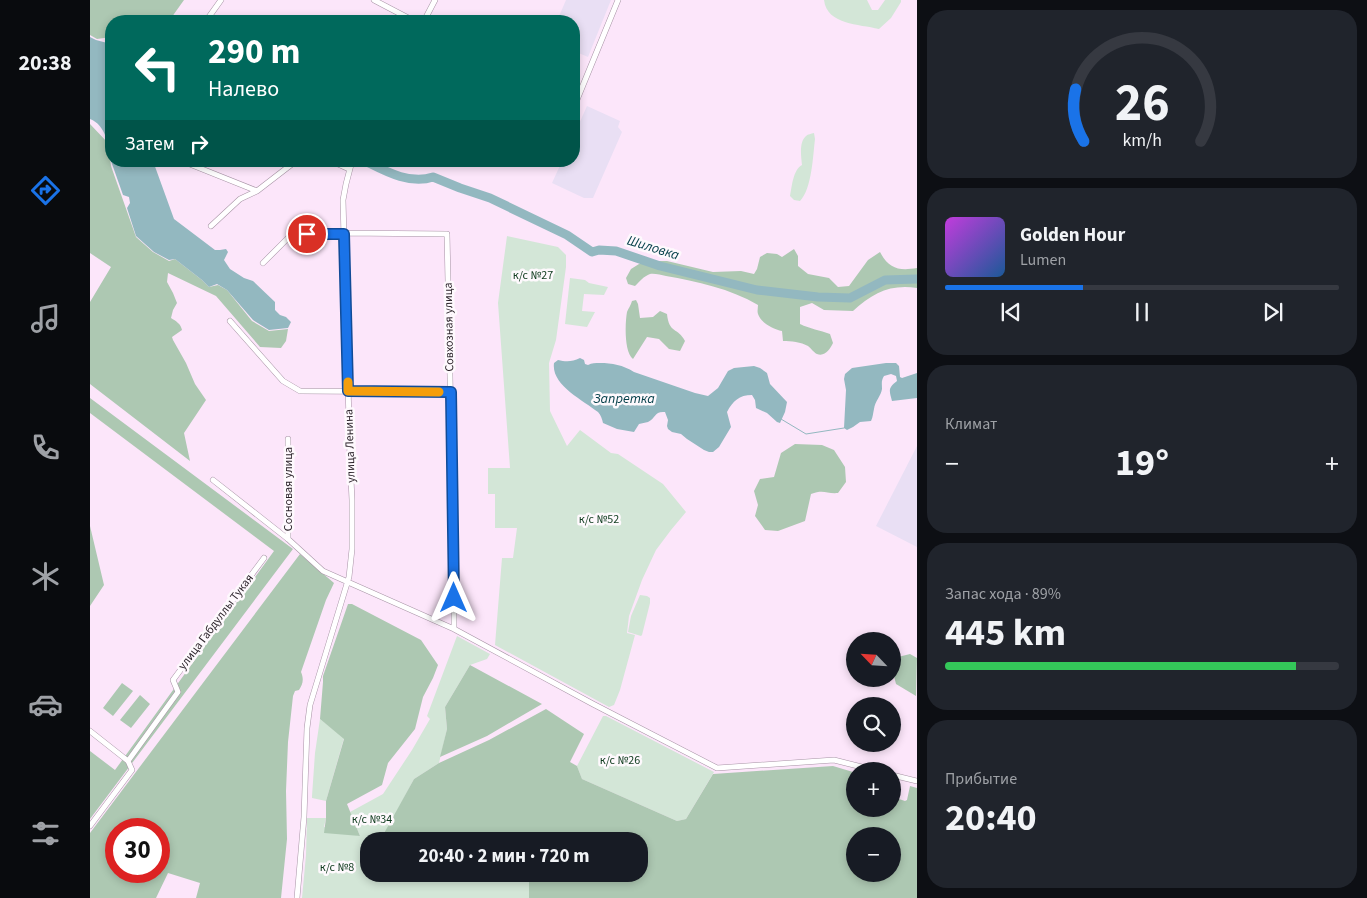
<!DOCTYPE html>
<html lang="ru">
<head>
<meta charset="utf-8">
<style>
	:root { --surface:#171b24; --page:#20242c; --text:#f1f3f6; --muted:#9ea1a6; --line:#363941; --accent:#1a73e8 }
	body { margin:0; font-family:"Source Sans 3",sans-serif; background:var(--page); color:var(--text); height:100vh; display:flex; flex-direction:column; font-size:19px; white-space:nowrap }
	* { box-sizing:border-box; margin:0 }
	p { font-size:16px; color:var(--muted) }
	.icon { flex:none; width:28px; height:28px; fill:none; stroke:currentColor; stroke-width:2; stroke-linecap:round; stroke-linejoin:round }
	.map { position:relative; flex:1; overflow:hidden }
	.details { display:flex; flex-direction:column; gap:10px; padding:10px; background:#0d0f14; width:450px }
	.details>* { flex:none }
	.banner { position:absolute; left:15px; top:15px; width:475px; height:152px; border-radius:20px; box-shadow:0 2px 8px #0003; background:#00695c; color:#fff; overflow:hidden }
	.needle { width:32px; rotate:295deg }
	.tools { position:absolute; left:756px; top:632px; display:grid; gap:10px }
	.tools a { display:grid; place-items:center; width:55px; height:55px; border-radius:50%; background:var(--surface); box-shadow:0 2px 8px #0003; font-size:25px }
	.speed { position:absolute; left:15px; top:818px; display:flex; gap:10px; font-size:25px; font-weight:700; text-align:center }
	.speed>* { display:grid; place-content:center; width:65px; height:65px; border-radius:50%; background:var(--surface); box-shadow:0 2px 8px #0003; line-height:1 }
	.speed .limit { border:8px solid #d22; background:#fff; color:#111 }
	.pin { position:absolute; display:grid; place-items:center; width:42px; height:42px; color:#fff; margin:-21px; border:2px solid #fff; border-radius:50%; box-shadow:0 1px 5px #0007 }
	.me { position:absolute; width:55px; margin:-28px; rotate:0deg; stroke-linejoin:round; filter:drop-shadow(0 0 4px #0008) }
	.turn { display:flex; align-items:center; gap:18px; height:105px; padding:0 20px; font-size:22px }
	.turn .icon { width:65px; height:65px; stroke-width:2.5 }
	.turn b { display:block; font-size:35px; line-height:42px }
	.then { display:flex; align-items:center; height:48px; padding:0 20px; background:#0003; gap:10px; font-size:19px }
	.big { font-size:38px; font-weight:700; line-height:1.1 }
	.details .card { flex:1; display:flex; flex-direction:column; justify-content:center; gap:8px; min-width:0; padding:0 18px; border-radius:20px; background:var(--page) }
	.details .dial { align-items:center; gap:0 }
	.dial svg { height:130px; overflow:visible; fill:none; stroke:var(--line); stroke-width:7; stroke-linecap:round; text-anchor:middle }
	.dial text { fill:var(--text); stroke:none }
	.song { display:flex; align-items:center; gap:15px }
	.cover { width:60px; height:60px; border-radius:8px; background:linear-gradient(135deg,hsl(290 70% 55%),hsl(210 70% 35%)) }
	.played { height:5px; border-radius:2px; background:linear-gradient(90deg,var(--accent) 35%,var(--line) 35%) }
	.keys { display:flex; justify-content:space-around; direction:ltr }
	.heat { display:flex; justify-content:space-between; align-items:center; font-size:28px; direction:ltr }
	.charge { height:8px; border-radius:4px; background:linear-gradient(90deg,#34c759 89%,var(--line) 0) }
	.trip { position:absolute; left:270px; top:832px; width:288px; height:50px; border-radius:20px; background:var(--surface); box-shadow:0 2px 8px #0003; font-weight:700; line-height:50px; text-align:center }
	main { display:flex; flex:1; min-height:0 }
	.tab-bar { display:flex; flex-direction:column; width:90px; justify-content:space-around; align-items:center; background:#090b0e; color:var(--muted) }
	.tab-bar .icon { width:35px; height:35px }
	.tab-bar .active { color:var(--accent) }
	.tab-bar b { font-size:22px; color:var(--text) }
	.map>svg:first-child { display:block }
</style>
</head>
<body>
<main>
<nav class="tab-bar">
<b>20:38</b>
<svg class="icon active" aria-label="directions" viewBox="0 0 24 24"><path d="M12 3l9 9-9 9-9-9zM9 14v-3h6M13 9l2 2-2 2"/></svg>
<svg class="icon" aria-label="music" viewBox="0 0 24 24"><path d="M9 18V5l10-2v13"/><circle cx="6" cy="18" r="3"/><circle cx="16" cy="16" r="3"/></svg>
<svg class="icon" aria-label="phone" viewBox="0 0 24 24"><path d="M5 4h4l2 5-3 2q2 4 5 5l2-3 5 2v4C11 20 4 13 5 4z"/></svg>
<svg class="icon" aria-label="climate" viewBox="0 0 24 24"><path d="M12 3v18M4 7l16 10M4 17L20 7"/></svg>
<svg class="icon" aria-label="car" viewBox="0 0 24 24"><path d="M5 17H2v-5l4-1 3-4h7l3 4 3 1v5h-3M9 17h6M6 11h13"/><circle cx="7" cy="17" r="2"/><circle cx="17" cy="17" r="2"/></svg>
<svg class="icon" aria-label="filters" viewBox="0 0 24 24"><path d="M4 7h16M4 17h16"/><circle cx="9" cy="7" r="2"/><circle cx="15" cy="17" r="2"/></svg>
</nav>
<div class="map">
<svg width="827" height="898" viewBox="0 0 827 898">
	<rect width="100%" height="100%" fill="#fce6fa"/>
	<path fill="#e9dff4" d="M476,0H521L498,57L484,51V21H467Z
		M497,106L530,121L528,127L532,132L503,198H494L462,183L472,161H484V135Z
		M827,446V547L786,526Z"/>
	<path fill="#d3e6d7" d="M734,0H777L782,10H788L795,0H811V2L801,18L789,29C769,24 737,25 734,0Z
		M724,133L725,139C723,155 722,189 710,201L704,200L700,196C702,186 703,170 712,165C711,156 709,142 716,136C718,134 721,134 724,133Z
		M417,236L468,247L476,255V267L466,340L459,363L460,411L477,446L490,430L521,453L528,454L573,484L596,512L581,530L566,550L552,580L539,616L537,633L545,635L530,690L524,705L519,707L405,645L412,558H423L427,528H405V494H398V468H420L408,303Z
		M480,278L495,280L499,283L518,287L514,295L494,294L492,311L505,312L497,327L475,324Z
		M550,595L557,596L560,598V603L552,635L551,636L538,632L541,616Z
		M367,636L400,654L397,659L380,665L355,707L357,729L349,763L324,779L293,837L340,841H279V874H439V898H212L216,855L217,818H236L234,827L270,836L260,812L293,794L322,750L340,719L337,716Z
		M513,716H516L624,772L596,819L587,821L492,779L487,766Z
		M230,719L254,738L236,801L222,798V796L225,753Z"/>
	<path fill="#adc8b2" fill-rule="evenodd" d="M0,0H94L79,21H21V37L7,39L0,35Z
		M0,124L18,143L21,166L46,237L63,252L79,261L85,259L112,280L119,287L128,285L137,290L162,321L179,331L198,329L196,341L191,348L170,347L126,296L78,273L77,282L83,293L87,303L83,310L81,318C86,321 91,324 92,330L82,337L83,340L96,363L105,384L116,400L94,433L100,461L0,384V302L21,267L0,253Z
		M704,249L708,256V266L718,274L739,278L748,287L759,286L778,260L790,252C799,269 809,271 827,268V288C800,284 783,293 763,311L734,310L722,303L710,307V324C720,329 730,330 740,334L743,343C740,349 735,357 727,354C724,353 721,348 718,346C711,342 701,341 693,341L692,331C683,329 671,323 668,314C667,311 668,308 668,305C641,289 606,281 576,276C571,275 564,273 560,274C554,276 549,282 545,286L538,284L536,278L541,269L549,264L564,261H577L623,272L651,271L664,274L667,269L670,257L677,253L687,254L692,257Z
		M546,300L548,304L550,318L563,317L570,311L577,314C579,334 588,327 595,341L590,351L579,349L569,339L557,337L543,359C534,352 535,323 537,312C538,309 541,305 542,301Z
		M0,398L203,549L0,819V751L25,770L184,551L0,413Z
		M705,444L732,445L744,450L755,467L756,482L748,493C736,494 734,489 721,494L715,521L688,531L675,530L665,516L668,505L664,491L670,479L684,477L691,453Z
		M0,526L14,585L0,606Z
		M210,554L244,583L236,600L211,672C214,679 213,684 209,690L205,691L203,696L198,742L196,791L197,839L191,898H106L110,883L78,873L66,898H0V833ZM26,829H69V871H26Z
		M258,604H262L331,640L348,665L343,678L333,697L325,729L298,763L292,785L257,804L270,836L234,833L236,818V801L254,739L230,719L233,682V676Z
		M820,654L827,658L826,696L806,684L803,672L804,658Z
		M380,665L452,704L397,736L350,757L357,729L355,707Z
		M32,683L43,691L23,716L13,708Z
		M50,695L60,704L41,728L30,720Z
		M456,709L494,734L480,762L487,766L492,779L587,821L596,819L623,774L743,766L763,772L761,783V784L765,786V809H802L803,797L815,801L817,800L820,786L827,788V898H439V874H549V841H341L292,837L324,779L349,763L399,740ZM765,836H802V874H765Z"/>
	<path fill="#93b8c0" d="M0,37L6,40L21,44V161C19,146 16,125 0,119Z
		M21,161H63L84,219L125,250H130L136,249L138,252L134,260L140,269L154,278L163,281L185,302V310L190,315L196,317L201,322L198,328L179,330L163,320L137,290L127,284L119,287L112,280L85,259L79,260L64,252L46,236L37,208L40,203L39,197L33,195Z
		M490,358L494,360L495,364L498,365C502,363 505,363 510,363C522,363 533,365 544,372L605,393L618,396L628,388L638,371L644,368L664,366L670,368L677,373L680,384L697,402L695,412L690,423L687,422L677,413L666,408L665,400L662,395C649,395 643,401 637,412L641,427L629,447L623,452H619L614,450L597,439L591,434L582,432L578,429L577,426L578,420L575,412C564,411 566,418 558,422C555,423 552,423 549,424L544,432L527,429L513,423C512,419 511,415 508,412C493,400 461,385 464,363L468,360C476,362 482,362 490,358Z
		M796,363H806L809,366L810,377L812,378L827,373V398L802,401C799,390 798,388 807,381L806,376L801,374L794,376C791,381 792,383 792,389C791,396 785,401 784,409C783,413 783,417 781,421L770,422L763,427L757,430L754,428L756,390L754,379L755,374L762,368Z"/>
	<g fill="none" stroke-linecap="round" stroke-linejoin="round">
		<path stroke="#93b8c0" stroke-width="1" d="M691,419L716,434L754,428"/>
		<path stroke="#93b8c0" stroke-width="9" d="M275,161C295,171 320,185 343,177L370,188L400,198L477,235L502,252L509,250L526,251L570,266L667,290L728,297L760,298L795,280L827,279"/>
		<g stroke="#a793a5" stroke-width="6">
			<path id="minor" d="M284,0L324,21
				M116,21L131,0
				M334,21L345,0
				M484,107L528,0
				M92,161L167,191L202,164L214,161
				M231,161L248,164L259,169
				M121,226L150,199L167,191
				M173,263L201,235L254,233L357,234L364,566V629
				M140,321L193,381L210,391L361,392
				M123,480L198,539L233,571L364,629L503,704L627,768L744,760L788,771
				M198,539V439
				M0,731L38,761L42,770L0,826
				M38,761L88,692L83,680L174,558
				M802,775L827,781
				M207,898L214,817L217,728L220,705L259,577L262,549V500L260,458L253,200L256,184L262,161"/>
		</g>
		<use href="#minor" stroke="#fff" stroke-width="5"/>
	</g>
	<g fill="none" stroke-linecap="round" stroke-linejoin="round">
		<g stroke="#114b97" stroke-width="12">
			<path id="route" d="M217,234H254L258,391L361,392L364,598"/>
		</g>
		<use href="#route" stroke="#1a73e8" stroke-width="9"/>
		<path stroke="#f59e0b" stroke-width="9" d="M258,382V391L349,392"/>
	</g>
	<g text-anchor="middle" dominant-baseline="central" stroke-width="5" stroke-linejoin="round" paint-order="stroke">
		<g font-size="12" fill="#0e3b1d" stroke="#fef9fd">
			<text x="443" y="275">к/с №27</text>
			<text x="509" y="519">к/с №52</text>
			<text x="530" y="760">к/с №26</text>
			<text x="282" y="819">к/с №34</text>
			<text x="247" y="867">к/с №8</text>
		</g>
		<g font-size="12" fill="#271f26" stroke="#fef9fd">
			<text transform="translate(359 327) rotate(-91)">Совхозная улица</text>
			<text transform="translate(260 446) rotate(-92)">улица Ленина</text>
			<text transform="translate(198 489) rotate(-90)">Сосновая улица</text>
			<text transform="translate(126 622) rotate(-53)">улица Габдуллы Тукая</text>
		</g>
		<g font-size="14" font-style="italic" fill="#043f49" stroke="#fef9fd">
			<text transform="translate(563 248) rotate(17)">Шиловка</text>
			<text x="534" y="399">Запретка</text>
		</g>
	</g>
</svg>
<div class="tools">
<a><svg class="needle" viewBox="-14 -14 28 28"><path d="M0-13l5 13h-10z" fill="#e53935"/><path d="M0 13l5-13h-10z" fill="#9ea1a6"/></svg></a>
<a><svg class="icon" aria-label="search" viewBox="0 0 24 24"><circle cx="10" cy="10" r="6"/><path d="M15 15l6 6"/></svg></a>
<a>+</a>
<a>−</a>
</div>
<div class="speed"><div class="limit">30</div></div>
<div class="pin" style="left:217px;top:234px;background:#d93025"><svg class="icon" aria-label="arrive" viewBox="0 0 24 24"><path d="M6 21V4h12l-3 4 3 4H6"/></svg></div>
<svg class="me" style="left:364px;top:598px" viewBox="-20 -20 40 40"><path d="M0-17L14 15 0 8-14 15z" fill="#1a73e8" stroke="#fff" stroke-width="4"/></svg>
<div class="trip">20:40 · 2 мин · 720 m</div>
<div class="banner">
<div class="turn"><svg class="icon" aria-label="left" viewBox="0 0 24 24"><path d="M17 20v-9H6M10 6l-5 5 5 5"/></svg><div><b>290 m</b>Налево</div></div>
<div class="then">Затем<svg class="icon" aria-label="right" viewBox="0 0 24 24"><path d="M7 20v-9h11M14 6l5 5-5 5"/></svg></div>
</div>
</div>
<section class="details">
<div class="card dial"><svg viewBox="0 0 100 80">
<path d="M14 69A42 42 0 1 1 86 69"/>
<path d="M14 69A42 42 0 0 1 9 37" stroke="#1a73e8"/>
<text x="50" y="56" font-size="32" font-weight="700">26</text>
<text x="50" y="72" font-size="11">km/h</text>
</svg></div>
<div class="card">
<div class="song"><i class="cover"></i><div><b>Golden Hour</b><p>Lumen</p></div></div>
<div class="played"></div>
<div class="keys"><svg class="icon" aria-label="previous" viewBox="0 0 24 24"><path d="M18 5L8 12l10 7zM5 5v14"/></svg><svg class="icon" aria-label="pause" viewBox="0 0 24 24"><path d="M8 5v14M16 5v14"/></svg><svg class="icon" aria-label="next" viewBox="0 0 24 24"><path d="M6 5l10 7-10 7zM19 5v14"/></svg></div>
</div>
<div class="card"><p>Климат</p>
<div class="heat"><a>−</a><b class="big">19°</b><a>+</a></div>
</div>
<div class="card"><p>Запас хода · 89%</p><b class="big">445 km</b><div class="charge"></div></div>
<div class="card"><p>Прибытие</p><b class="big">20:40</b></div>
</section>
</main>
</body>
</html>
